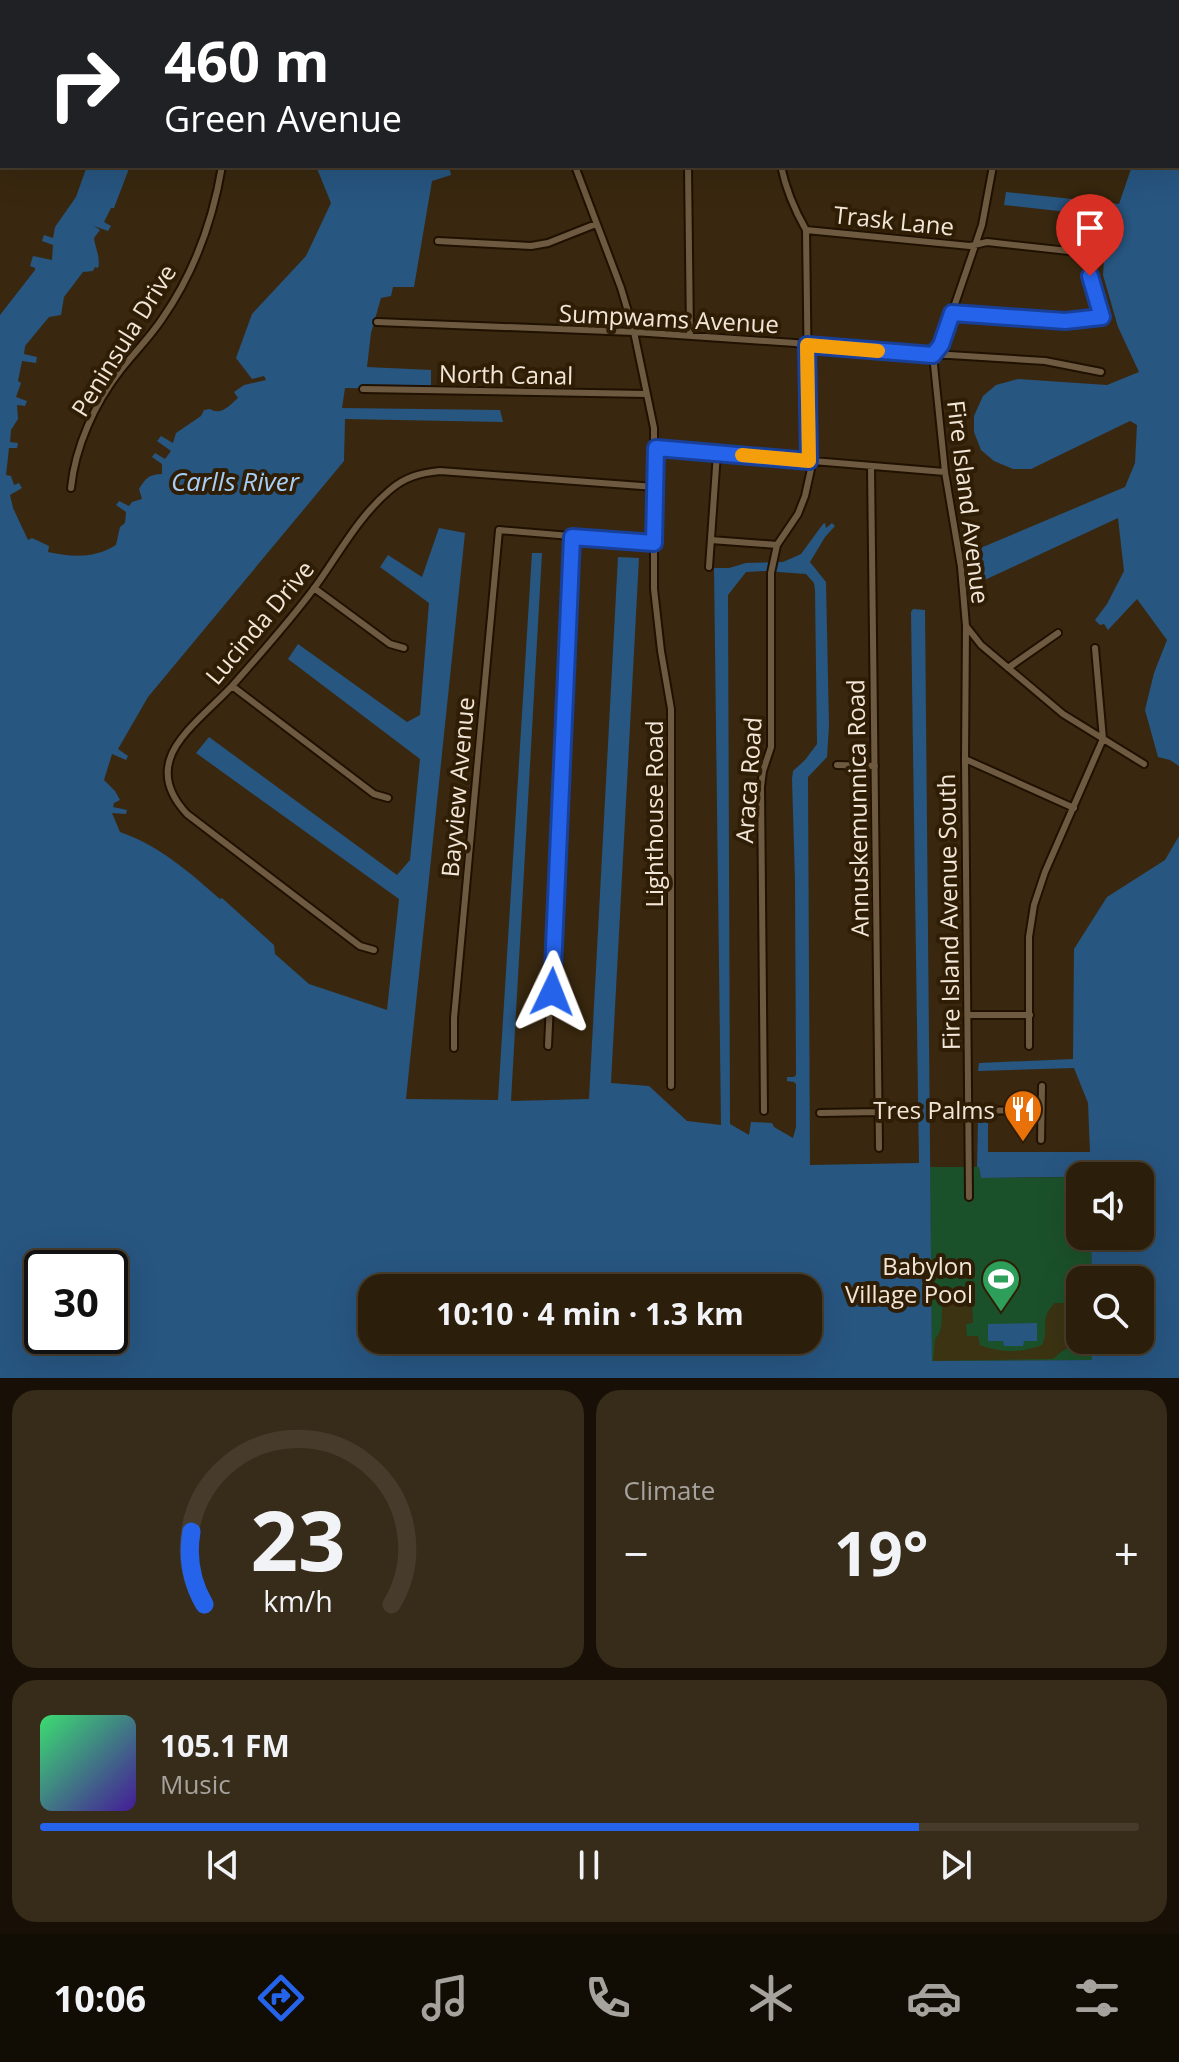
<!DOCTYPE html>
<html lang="en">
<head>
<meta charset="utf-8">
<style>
	:root { --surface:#2b1e0b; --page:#372b19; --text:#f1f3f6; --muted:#a6a29d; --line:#473c2c; --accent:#2563eb }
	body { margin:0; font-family:"Open Sans",sans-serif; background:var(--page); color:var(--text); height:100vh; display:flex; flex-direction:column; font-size:30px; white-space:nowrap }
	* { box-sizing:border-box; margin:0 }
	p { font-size:26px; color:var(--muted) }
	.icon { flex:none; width:44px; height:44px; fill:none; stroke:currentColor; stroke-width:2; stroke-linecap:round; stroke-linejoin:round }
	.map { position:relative; height:1378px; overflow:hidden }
	.details { display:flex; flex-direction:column; gap:12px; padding:12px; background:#181006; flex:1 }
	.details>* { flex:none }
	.hud { position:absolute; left:0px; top:0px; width:1180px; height:168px; box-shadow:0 8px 32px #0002,0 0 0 2px var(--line); background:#202124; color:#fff; overflow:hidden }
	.controls { position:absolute; left:1066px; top:1162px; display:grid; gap:16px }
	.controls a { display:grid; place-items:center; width:88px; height:88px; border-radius:16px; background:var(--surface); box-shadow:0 8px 32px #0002,0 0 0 2px var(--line); font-size:40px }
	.speed { position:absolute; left:24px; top:1250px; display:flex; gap:16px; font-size:40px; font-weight:700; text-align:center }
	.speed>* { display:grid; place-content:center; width:104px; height:104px; border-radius:50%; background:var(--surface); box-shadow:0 8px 32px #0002,0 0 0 2px var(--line); line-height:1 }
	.speed .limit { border:4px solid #111; border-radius:12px; background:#fff; color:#111 }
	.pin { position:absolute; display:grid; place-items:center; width:68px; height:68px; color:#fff; margin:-82px -34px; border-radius:50% 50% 50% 0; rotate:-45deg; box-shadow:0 0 8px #0007 }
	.pin .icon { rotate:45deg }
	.me { position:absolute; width:88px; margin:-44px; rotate:2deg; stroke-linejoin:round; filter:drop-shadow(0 0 6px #0008) }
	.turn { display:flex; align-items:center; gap:28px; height:168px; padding:0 32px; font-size:36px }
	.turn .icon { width:104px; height:104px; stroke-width:2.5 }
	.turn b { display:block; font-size:56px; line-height:68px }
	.big { font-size:60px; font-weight:700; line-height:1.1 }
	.details .card { flex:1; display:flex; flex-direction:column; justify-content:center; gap:12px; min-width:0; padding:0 28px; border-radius:24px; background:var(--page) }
	.details .dial { align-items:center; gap:0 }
	.dial svg { height:208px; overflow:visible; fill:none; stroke:var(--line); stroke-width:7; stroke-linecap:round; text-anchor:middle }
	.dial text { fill:var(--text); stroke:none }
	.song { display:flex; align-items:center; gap:24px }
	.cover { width:96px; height:96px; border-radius:12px; background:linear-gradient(135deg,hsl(140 70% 55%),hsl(260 70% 35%)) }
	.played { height:8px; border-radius:4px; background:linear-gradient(90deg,var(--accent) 80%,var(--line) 80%) }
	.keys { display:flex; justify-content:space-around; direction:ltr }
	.heat { display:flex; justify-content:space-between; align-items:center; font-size:44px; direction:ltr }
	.details .tiles { flex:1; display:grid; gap:12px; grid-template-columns:1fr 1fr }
	.card:last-child { grid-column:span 2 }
	.trip { position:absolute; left:358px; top:1274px; width:464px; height:80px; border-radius:24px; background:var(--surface); box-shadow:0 8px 32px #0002,0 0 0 2px var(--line); font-weight:700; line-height:80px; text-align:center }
	.tab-bar { display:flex; height:128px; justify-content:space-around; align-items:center; background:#110c04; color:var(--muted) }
	.tab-bar .icon { width:56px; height:56px }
	.tab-bar .active { color:var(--accent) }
	.tab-bar b { font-size:36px; color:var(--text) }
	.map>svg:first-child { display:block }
</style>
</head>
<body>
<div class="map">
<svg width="1179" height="1378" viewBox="0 0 1179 1378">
	<rect width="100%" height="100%" fill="#39280f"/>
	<path fill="#1b512a" d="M930,1167H979L981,1178L1080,1177V1236H1091L1092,1280H1080V1340H1092L1093,1360L932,1361Z"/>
	<path fill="#3b3312" d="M951,1300H972L973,1323L966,1324L967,1336H978L980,1345C1001,1353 1022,1353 1042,1345C1050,1328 1038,1319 1055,1303H1072C1085,1312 1079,1328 1078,1342L1061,1352L1053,1359L933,1361L935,1339C945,1328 940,1315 943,1302Z"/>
	<path fill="#275681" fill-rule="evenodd" d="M1179,98V766L1170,760L1158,757L1145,710L1154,673L1167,640L1137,599L1108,630L1104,624L1100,625L1095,620L1107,604L1124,571L1118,518L976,584L971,552L1125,487L1135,463L1137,425L1130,421L1031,469H1013L994,461L981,450L974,432V416L983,396L996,385L1018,379L1107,385L1139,372L1118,327L1103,275L1105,246L1112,217L1004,205L1006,192L1119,204L1132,166H1178Z
		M87,166H130L114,208H111L104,222L111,226L108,231L94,226L100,230L94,238C95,248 101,258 98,268L95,267L93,271L83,272L64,297L61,315L49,317L25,346L24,354L37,357L36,363L22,361L18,381L21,383L16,397L27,401L25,406L17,405L18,419L11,430L10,442L18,443L17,448H9L6,475L11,476L14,485L19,483L22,488L10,495L13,508L28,540L32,538L49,546L48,552C73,557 93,559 116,545L120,527L125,523L126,512L116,505L119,501L129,506L132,502L142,499L139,489C145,479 149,474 162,474V464L152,457L155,453L165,459L171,451L157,441L161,436L173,443L176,433L201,416L204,410L210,409C221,416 230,405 238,398L234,392L244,385L266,380L264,376L252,379L236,358L252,314L306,256L331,203L316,166H449L451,175L432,181L414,287H393L391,296L381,298L371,333L367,367L431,370V389L345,388L342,408L500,410L503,422L345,419L344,461L148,697L118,749L128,756L126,760L112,754L104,780L115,791L120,800L114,803L113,807L127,810L126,814L112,813L120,832C160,846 189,872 220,899L222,898L274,945L275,954L309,984L387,1010L399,899L196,753L209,737L397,875L410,860L420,759L288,659L298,644L407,722L420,715L429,603L380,567L388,555L422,577L439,528L465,533L406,1099L498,1100L532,553H542L511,1101L589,1099L618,557L639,558L611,1083L649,1086L687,1121L721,1125L714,568H729L746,563L783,562L801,554L823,524L825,523L826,528L832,523L835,526L825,537L810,562L826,582L829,726L827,757L808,777L810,1165L919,1163L911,612L913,609L925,610L932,1361L1092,1360V1340H1140V1280H1092L1091,1236H1140V1176L981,1178L979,1167H977L978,1122H988V1152H1090L1088,1103L1074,1068L978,1071L979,1063L1073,1059L1074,949L1107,897L1165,860L1179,836V1378H0V315L35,270V268L30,266L33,256L52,260L53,245L42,241L44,235L53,238L55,227L76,197ZM765,571L806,574L814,583L815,590L817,744L805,760L793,771L792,779L795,881L796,1075L794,1077H787V1081L794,1082L796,1084V1127L793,1138L774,1127L772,1123L751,1122L749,1135L730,1124L728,595L746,572ZM42,1268H110V1336H42ZM372,1288H808V1340H372Z
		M1037,1323V1341H1024L1023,1346H1004L1003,1341H988V1324Z"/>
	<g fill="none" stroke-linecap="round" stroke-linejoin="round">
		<g stroke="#201000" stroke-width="10">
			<path id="street" d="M11,0V2
				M546,0V2
				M1000,0V2
				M92,2L93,0
				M249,2L250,0
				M822,2L823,0
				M1073,2L1074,0
				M1148,2L1149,0
				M1178,85L1179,84
				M0,163L2,162
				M575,166L621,288L634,332L654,428V589L661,651L671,709V1086
				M688,166L690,336
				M993,166L982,225L941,345L933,355L945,472L961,567L966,626L981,645L1063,714L1144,764
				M806,230L970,246L987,242L1087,253L1090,276L1102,317L1065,321L952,313
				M438,241L531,246L548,243L596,224
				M377,322L634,332L795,343L820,347L1045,361L1101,372
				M363,389L647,394
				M656,448L945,472
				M871,467L879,1148
				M71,488C75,447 95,403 120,371C134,353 150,337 162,319C194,273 213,220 222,166
				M711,540L777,545
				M709,567L717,453
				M314,588L390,644L404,648
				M966,626L965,759L969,1197
				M1008,668L1058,633
				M232,686L374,794L388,798
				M965,759L1074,808
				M837,765L875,766
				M374,950L360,946L187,814C173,799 163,780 170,759C177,734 215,705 233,685C261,653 290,621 315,587C339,554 358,517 390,490C405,477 420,473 440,471L655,487
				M968,1015H1030
				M548,1046L572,537
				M1029,1046V937L1034,905L1045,872L1103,739L1095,648
				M454,1048V1018L499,530L654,543
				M764,1111L761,787L763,771L771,747V573L777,545L798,514L805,496L811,469L809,461L806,230C794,209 786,190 781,166
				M968,1111L1041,1110
				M820,1113L878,1112
				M1041,1140L1042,1086"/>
		</g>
		<use href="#street" stroke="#6d5a40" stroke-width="6"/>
	</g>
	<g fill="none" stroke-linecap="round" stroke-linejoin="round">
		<g stroke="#184099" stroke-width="20">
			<path id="route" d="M552,992L572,537L654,543L656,448L809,461L807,345L933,355L941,345L952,313L1065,321L1102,317L1090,276"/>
		</g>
		<use href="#route" stroke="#2563eb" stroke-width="14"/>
		<path stroke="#f59e0b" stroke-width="14" d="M742,455L809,461L807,345L878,351"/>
	</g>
	<defs>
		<g id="restaurant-pin" transform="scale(2)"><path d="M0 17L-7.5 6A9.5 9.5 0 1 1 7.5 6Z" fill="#e8710a" stroke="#2f1e05"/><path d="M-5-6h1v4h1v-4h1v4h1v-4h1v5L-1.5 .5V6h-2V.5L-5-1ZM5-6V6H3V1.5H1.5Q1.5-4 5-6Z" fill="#fff"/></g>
		<g id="stadium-pin" transform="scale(2)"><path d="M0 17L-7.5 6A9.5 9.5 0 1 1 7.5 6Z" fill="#2e9e5b" stroke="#2f1e05"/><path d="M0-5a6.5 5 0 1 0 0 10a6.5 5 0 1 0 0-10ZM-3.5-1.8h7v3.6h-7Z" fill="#fff"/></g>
	</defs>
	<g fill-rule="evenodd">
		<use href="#restaurant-pin" x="1023" y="1109"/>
		<use href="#stadium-pin" x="1001" y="1279"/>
	</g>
	<g text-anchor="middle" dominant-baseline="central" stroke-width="8" stroke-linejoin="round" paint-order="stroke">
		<g font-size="24" fill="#f1e6d7" stroke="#2f1e05">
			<text transform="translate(894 220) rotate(6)">Trask Lane</text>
			<text transform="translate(669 318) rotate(3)">Sumpwams Avenue</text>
			<text transform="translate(123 340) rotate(-58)">Peninsula Drive</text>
			<text transform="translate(506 374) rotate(1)">North Canal</text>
			<text transform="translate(969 502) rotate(83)">Fire Island Avenue</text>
			<text transform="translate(259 622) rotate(-50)">Lucinda Drive</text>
			<text transform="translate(748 780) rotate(-86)">Araca Road</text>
			<text transform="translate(457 787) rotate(-85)">Bayview Avenue</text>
			<text transform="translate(857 808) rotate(-91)">Annuskemunnica Road</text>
			<text transform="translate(653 814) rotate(-90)">Lighthouse Road</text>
			<text transform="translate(948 912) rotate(-91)">Fire Island Avenue South</text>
		</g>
		<g font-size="24" fill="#f1e6d7" stroke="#2f1e05" text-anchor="end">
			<text x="995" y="1109">Tres Palms</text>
			<text x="973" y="1265">Babylon<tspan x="973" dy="28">Village Pool</tspan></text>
		</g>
		<g font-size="26" font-style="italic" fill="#a6cef6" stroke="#2f1e05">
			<text x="235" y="481">Carlls River</text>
		</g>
	</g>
</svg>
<div class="controls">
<a><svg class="icon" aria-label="sound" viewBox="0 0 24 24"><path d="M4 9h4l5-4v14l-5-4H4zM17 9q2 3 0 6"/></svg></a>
<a><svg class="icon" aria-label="search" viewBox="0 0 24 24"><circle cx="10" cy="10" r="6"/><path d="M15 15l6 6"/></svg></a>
</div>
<div class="speed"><div class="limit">30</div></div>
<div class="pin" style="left:1090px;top:276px;background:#d93025"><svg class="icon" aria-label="arrive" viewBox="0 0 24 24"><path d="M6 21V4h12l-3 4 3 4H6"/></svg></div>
<svg class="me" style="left:552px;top:992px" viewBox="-20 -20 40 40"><path d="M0-17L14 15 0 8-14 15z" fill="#2563eb" stroke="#fff" stroke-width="4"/></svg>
<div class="trip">10:10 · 4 min · 1.3 km</div>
<div class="hud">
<div class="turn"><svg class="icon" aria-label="right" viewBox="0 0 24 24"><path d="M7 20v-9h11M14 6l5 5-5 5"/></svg><div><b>460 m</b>Green Avenue</div></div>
</div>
</div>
<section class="details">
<div class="tiles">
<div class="card dial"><svg viewBox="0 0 100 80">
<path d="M14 69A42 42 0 1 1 86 69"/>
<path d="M14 69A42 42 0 0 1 9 41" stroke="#2563eb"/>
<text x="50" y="56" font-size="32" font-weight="700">23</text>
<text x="50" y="72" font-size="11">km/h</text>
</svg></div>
<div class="card"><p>Climate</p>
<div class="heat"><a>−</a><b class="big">19°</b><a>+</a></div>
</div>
<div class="card">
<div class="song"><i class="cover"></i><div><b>105.1 FM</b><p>Music</p></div></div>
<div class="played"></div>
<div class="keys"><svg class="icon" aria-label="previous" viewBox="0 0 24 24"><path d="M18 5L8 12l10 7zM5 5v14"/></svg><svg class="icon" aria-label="pause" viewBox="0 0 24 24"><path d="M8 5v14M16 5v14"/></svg><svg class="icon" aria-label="next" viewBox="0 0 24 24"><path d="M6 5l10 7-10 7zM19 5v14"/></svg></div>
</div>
</div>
</section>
<nav class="tab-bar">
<b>10:06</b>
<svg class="icon active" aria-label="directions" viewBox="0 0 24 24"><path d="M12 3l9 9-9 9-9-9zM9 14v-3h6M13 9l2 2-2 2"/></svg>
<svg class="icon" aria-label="music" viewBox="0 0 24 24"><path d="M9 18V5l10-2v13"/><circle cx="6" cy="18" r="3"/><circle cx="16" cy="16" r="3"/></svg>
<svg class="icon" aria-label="phone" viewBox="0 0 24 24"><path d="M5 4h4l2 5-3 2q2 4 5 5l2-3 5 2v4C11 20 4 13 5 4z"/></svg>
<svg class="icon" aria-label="climate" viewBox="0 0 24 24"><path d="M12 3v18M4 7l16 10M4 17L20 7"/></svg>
<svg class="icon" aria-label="car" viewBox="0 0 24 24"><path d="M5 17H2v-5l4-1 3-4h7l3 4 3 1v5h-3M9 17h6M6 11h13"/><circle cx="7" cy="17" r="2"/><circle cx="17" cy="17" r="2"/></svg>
<svg class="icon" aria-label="filters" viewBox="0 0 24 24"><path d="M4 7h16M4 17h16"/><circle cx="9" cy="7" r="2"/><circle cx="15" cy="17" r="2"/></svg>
</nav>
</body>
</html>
